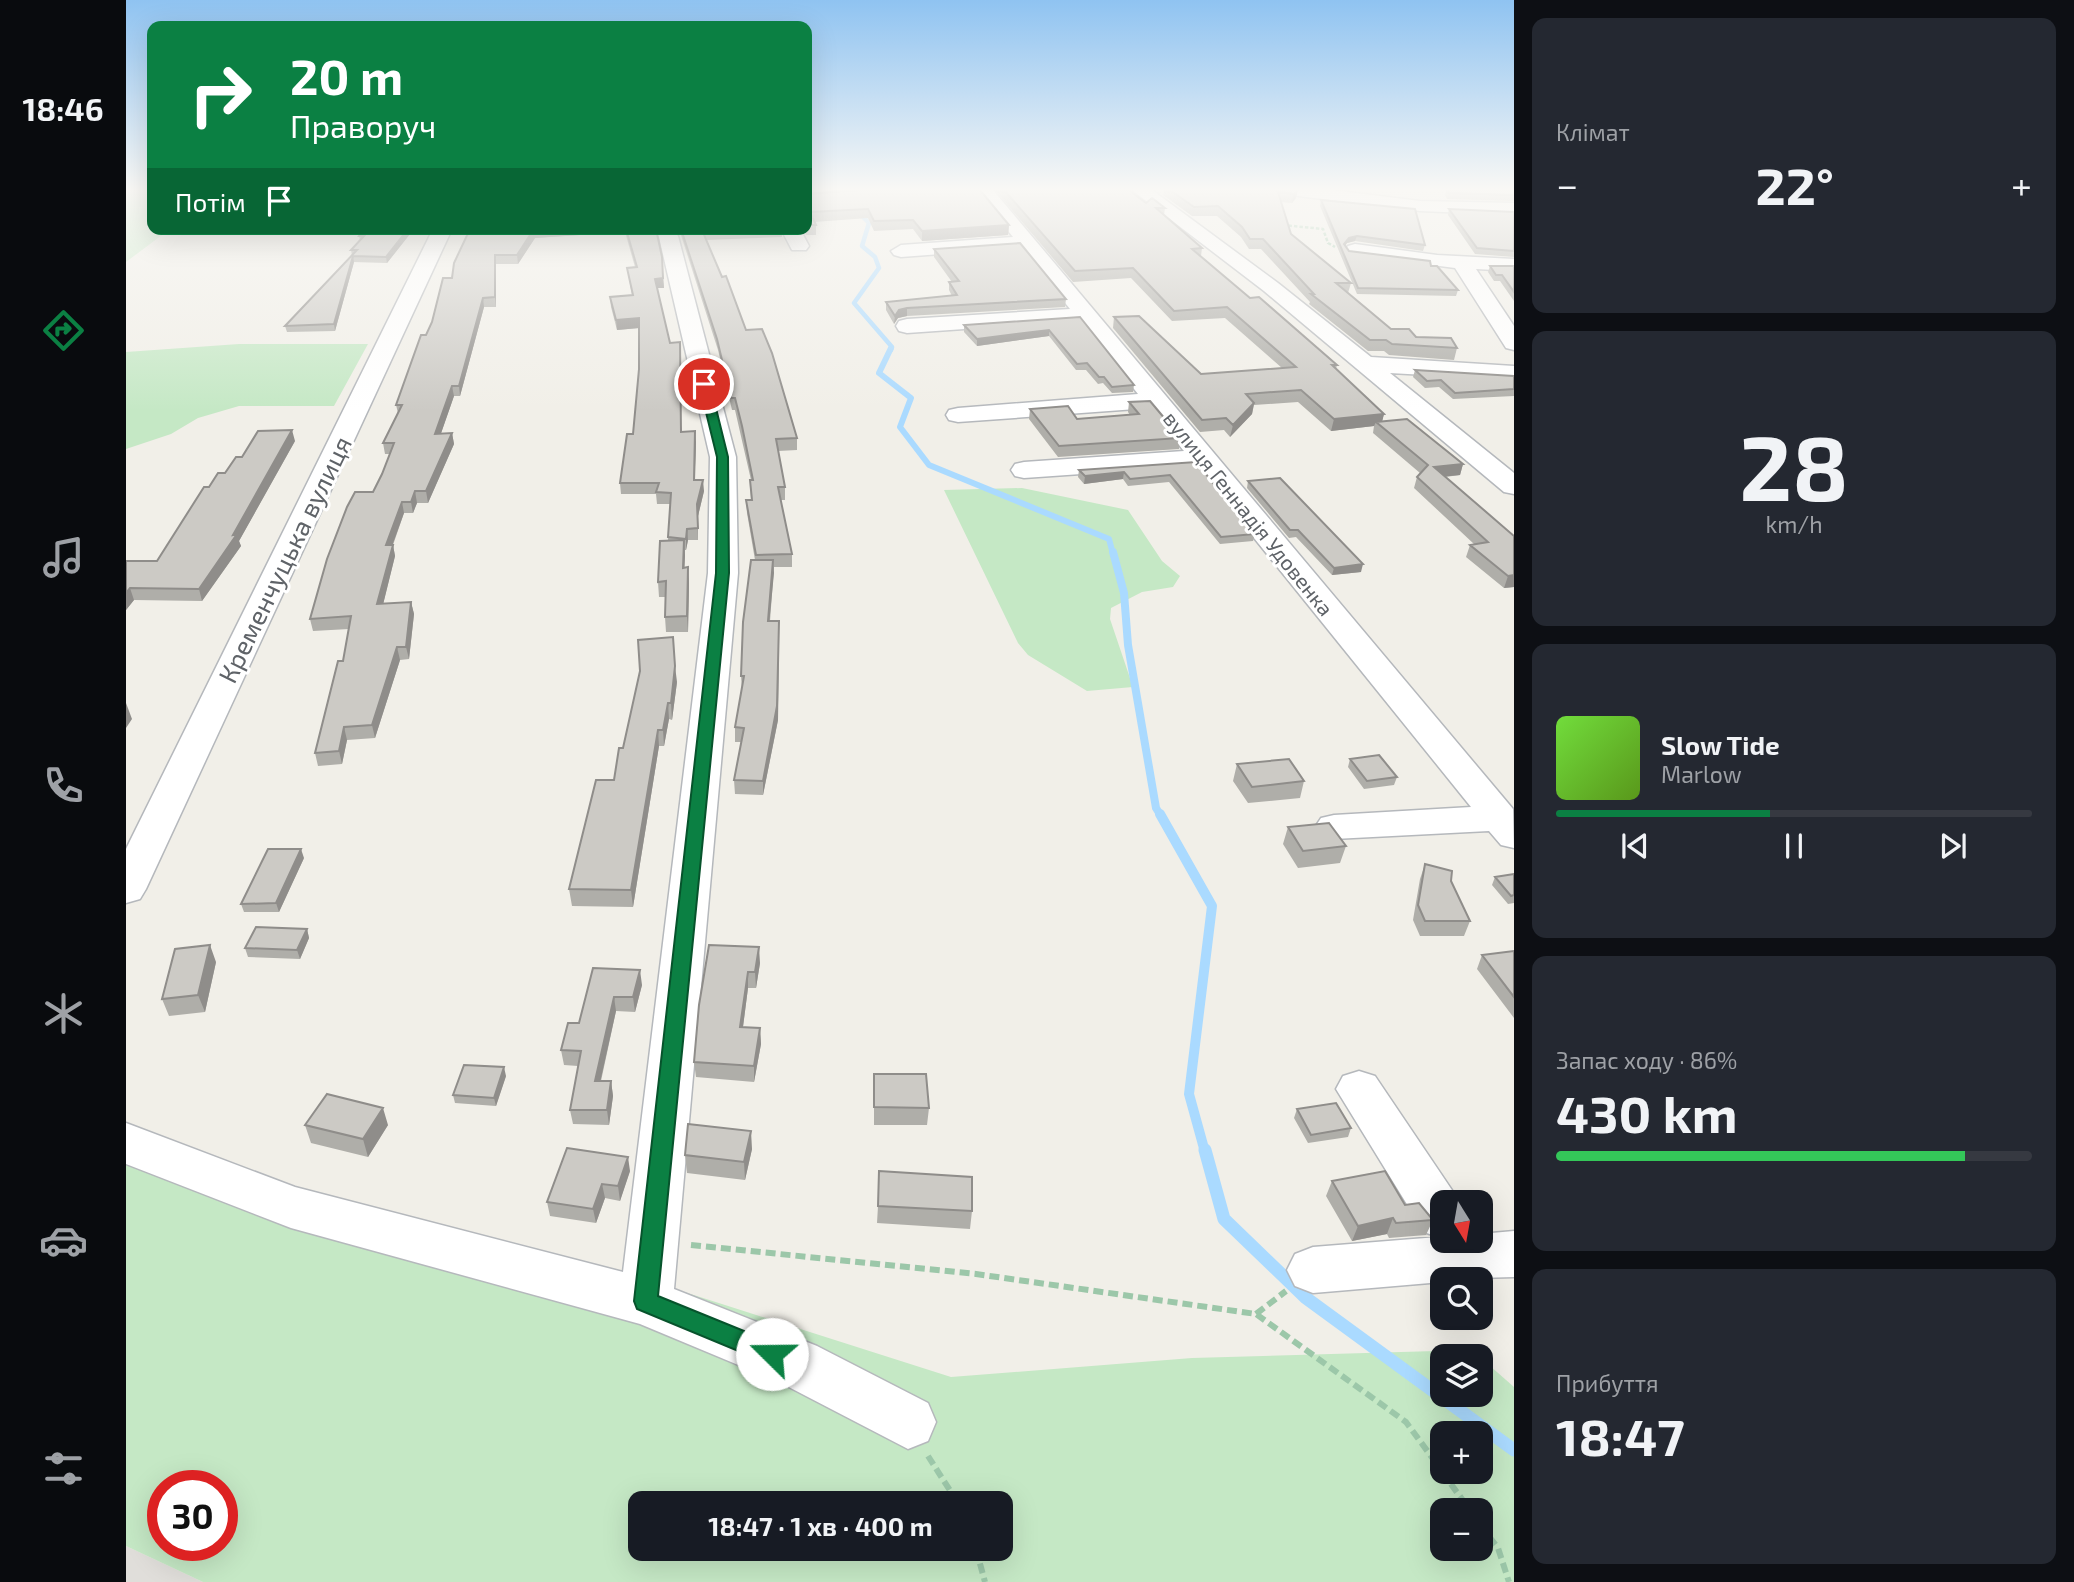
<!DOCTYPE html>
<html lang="uk">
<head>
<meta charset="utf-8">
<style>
	:root { --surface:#171b24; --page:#242831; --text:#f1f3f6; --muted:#9ea1a6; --line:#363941; --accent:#0b8043 }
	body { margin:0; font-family:"Exo 2",sans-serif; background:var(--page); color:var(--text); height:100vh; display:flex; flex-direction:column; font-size:26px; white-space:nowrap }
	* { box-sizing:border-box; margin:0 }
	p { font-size:23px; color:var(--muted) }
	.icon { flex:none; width:38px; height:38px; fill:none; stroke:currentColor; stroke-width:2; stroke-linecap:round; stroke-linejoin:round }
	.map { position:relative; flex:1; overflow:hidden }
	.drawer { display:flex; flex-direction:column; gap:18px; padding:18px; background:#0d0f14; width:560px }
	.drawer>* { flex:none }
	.banner { position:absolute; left:21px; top:21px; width:665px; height:214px; border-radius:14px; box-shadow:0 7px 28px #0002; background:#0b8043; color:#fff; overflow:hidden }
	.needle { width:46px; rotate:169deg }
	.fabs { position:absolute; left:1304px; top:1190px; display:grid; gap:14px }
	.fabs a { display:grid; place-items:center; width:63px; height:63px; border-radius:14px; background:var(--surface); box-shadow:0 7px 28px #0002; font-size:35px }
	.speed { position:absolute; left:21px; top:1470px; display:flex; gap:14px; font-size:35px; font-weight:700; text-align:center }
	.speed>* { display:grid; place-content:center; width:91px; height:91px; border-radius:50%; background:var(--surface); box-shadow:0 7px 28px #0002; line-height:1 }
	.speed .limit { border:10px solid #d22; background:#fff; color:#111 }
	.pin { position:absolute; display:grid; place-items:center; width:60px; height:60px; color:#fff; margin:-30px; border:4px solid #fff; border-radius:50%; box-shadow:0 2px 7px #0007 }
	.me { position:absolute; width:77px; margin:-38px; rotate:292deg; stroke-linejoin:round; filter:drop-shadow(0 0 5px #0008) }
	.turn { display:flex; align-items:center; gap:24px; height:147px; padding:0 28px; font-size:32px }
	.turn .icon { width:91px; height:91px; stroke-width:2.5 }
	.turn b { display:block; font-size:49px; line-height:60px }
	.then { display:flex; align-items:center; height:66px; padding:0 28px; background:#0003; gap:14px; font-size:26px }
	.big { font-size:52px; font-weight:700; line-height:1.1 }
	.drawer .widget { flex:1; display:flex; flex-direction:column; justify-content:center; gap:10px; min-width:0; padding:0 24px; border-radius:14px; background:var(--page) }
	.drawer .dial { align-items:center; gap:0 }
	.dial b { font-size:91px; line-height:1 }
	.song { display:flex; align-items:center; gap:21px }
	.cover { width:84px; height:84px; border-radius:10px; background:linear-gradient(135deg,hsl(100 70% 55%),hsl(90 70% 35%)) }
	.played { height:7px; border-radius:4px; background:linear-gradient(90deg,var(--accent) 45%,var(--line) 45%) }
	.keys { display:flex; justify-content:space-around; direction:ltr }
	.heat { display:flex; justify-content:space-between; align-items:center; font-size:38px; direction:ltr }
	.charge { height:10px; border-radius:5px; background:linear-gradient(90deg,#34c759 86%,var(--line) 0) }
	.trip { position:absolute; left:502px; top:1491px; width:385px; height:70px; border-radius:14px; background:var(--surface); box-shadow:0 7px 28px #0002; font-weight:700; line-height:70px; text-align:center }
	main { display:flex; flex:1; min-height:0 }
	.menu { display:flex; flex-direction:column; width:126px; justify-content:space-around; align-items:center; background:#090b0e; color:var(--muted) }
	.menu .icon { width:49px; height:49px }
	.menu .selected { color:var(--accent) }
	.menu b { font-size:32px; color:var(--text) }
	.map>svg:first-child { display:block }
</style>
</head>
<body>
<main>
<nav class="menu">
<b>18:46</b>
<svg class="icon selected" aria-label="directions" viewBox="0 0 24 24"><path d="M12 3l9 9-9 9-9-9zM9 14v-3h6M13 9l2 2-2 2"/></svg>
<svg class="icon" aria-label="music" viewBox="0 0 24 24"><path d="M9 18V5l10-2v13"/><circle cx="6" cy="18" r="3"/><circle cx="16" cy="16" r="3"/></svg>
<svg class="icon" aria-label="phone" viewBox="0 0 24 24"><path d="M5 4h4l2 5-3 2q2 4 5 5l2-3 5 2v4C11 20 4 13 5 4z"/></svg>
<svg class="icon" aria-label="climate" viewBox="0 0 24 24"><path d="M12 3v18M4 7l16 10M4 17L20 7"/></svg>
<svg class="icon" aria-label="car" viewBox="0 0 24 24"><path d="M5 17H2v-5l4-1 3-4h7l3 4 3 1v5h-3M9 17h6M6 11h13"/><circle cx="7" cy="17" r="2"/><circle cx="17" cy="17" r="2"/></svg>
<svg class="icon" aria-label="filters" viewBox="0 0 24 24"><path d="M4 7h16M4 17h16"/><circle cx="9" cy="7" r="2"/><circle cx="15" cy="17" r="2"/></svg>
</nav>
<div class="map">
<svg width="1388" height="1582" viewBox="0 0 1388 1582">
	<rect width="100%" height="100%" fill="#f1efe8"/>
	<path fill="#e0deda" d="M0,1546L77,1582H0Z"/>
	<path fill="#c5e8c5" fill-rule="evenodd" d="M0,190H26V229H44L0,262Z
		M113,344H242L208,406H113L72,418L45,434L0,449V352Z
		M896,488L1002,510L1036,561L1054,576L1047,587L1016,592L985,608L984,619L1007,687L961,691L902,655L892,643L818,490Z
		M0,1154L532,1322L549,1289L825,1377L1066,1358L1345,1350L1353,1356H1316V1395H1354L1355,1358L1388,1387V1582H77L0,1546ZM1316,1433H1354V1472H1316ZM37,1486H96V1545H37ZM514,1503H875V1549H514ZM1316,1510H1354V1549H1316Z"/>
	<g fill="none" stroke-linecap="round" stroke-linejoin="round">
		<path stroke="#aadaff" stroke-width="4.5" d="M732,212L743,223L736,246L749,257L753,268L728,303L766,347L765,350"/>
		<path stroke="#aadaff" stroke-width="6" d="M765,348L753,373L785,398L774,427L803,465L983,539L987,554"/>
		<path stroke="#aadaff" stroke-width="8" d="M987,552L998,593L1002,645L1030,808L1035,816"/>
		<path stroke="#aadaff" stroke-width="10" d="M1034,814L1086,906L1063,1094L1079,1152"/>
		<path stroke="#aadaff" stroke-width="13" d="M1079,1150L1098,1219L1180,1298L1388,1450"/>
		<g stroke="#b5b8bc" stroke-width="3">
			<path id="minor" d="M849,190H867L1387,809L1388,848L1375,845L1363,831L1208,839L1195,836L1189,827L1195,818L1208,815L1345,807L1070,466L898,478L889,476L885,470L889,464L898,462L1058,451L1024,408L832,422L823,420L820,415L823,410L832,408L1012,394L954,321L781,333L773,331L770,326L773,321L781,319L944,309L895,248L775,257L768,255L765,251L775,245L887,237Z
				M1006,190H1026L1152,283L1245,357L1388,366V380L1264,373L1388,473V494L1378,492L1138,291Z
				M1155,190H1206L1294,201L1388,203V215L1294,211L1164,195Z
				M307,229H326L20,889L14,899L0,903V849Z
				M527,229H546L552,236L610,457L612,573L548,1289L691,1346L802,1403L810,1422L802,1441L782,1449L653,1382L514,1324L165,1228L0,1164V1123L169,1187L497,1272L582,573L584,457L533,237Z
				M655,229H674L683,246L680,250H666Z
				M1229,244L1311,255L1388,259V271L1350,269L1388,326V350L1380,348L1329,268L1222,254L1219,250L1222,246Z
				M1233,1071L1249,1076L1334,1202H1316V1241H1354V1234L1388,1231V1277L1316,1279V1282L1187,1293L1169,1286L1161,1270L1169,1254L1187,1247L1312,1237L1298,1232L1210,1089L1217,1076Z"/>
		</g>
		<path stroke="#9cc7a9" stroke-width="2.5" stroke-dasharray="3.5 2" stroke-linecap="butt" d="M1157,225L1197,229L1202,243L1209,247"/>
		<path stroke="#9cc7a9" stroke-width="6" stroke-dasharray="10 5" stroke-linecap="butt" d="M565,1245L850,1274L1130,1314L1280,1422L1316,1471
			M1130,1314L1160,1291
			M802,1456L832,1503
			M1316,1472L1344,1510
			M1354,1525L1372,1548L1383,1582
			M850,1549L859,1582"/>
		<use href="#minor" fill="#fff" fill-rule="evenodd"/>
	</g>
	<path fill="#afaea9" d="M869,190H1003L1020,203L1039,208L1038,215L1076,248L1075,256L1124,298L1211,365L1210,369L1258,414L1256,421L1337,464L1334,475L1319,477L1388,536V587L1378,588L1340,557L1344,545L1348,544L1288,488L1291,477L1294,473L1247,433L1248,426L1205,431L1172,402L1128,405L1126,414L1104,437L1098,430L1074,432L987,328L988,317L1075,374L1156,368L1099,318L1046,321L1005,278L947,282Z
		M1038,190H1172L1170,198L1166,203L1155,202L1165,234L1225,283L1222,293L1265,329L1331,348L1328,360L1263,355L1258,351H1242L1183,304L1184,302L1135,249H1123L1115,237L1091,216H1066L1037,195Z
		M1321,190H1388V201L1321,199L1319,195Z
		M681,194L883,225L882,235L796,241L787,229L748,231L742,218L688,222L690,225V235H680L676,229H681Z
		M1195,200L1299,245L1297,251L1229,241L1221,243L1219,246L1223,251L1305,266L1332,290L1330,296L1231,294L1194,206Z
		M1323,209L1388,212V257L1349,254L1322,215Z
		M238,229H285L284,234L261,263L228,262L209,331L161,332L159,326L226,256L225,250L234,241L233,236Z
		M344,229H530L538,288H531L556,432L570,442L569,480L578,491L572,516V540H562L560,550H559L558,567H562L563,583L562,632H540L539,617L540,597H533L532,582L542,540L544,504H531L530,494H495L494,483L507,434L513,369V328L491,330L485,307L484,297L506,295L501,268L509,267L499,232L409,238L392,264H370V307H358L334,396H328L315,433H326L328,444L302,503H291L287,513H278L267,545L269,556L257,604L285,602L288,614L283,659L274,660L249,738L221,740L216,764L192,766L189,753L217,661L223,629L187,631L184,619L256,474L264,454H259L257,443L272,413L270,405L300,335L326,278Z
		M553,229H656V237L580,240L620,330L671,438V450L652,451L659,487V500H654L666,554V567H648L644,621H653L652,720L637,795L609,794L608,780L615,742H609V727L616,689L615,676L629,560L621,513L620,500H625L624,480H625L609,410H606L592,350Z
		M808,249L940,299L939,307L781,316L772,318L768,324L760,310V302L826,296L823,290V282H826L808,257Z
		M1364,266L1388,267V301L1374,281H1368L1362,272Z
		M954,317L1008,385L1007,392L986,393L977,383L972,384L960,370H950L923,336L851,346L838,332V325Z
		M1289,370L1388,376V396L1327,399L1313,387L1299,388L1287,377Z
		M1003,402L1055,438L1053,449L932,457L903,419L904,409L951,419L1004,415L1002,412Z
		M169,441L113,541L115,546L76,601L8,600L0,610V561H31L83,487L116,457Z
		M1070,462L1129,534L1127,541L1094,544L1043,482L1002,486L997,479L958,484L952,477L953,470Z
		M1122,481L1235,572L1206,575L1170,537L1163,538L1121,488Z
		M551,682L546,720L543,719L538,746H533L507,907L446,906L443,889L488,780L497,748Z
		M1224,759L1271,777L1268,785L1238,789L1222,767Z
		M1111,764L1178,781L1174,798L1122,803L1107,781Z
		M1162,827L1220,846L1214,863L1172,868L1157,844Z
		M178,858L153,912H118L115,904Z
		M1299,864L1325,881L1344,921L1338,936H1294L1287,920L1294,879Z
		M1388,874V903L1382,904L1366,885L1369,877Z
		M181,929L183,938L174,959L122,957L119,948Z
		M1388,951V1018L1351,969L1356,955Z
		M90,962L79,1012L43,1016L36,999Z
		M634,963L630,988H622L617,1027L634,1028L635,1044L628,1082L570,1077L568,1062L573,1005Z
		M467,968L516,985L509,1012L490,1011L475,1081H485L487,1096L483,1125L447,1124L444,1110L452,1066L438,1065L435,1050L453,1023Z
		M748,1074L803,1108L801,1125H748Z
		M380,1076L370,1106L329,1103L327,1095Z
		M1171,1109L1225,1128L1222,1137L1182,1143L1168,1118Z
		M179,1125H262L242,1157L185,1143Z
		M626,1149L619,1180L561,1173L559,1155Z
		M504,1171L494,1201L479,1198L470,1223L424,1216L421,1202Z
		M1206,1181L1279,1205L1307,1220L1300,1235L1263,1238L1261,1234L1226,1241L1200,1196Z
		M752,1206L846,1211L844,1229L751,1223Z"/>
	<path fill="#8f8d8a" d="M1172,190L1170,198L1166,203L1168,194Z
		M883,225L882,235L796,241V231Z
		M282,229H285L284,234L261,263L260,257Z
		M408,229H499V232L409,238L392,264L391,255Z
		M1231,236L1229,241L1221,243L1216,250L1218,244L1223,238Z
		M369,255L370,264V307L369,297Z
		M227,256L228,262L209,331L208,324Z
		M536,257L538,288H529V279Z
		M357,298L358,307L334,396L333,386Z
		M781,308V316L772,318L768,324L769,316L773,310Z
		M513,318V328L491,330L490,320Z
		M923,330V336L851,346V339Z
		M326,386L328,396L311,445L309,434Z
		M1128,403L1126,414L1104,437L1107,425Z
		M1258,414L1255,426L1250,422L1248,426L1205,431L1208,419Z
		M166,430L169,441L113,541L115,546L76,601L73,589L107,535Z
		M569,431L570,442L568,491V480Z
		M326,433L328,444L302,503L300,491Z
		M1337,464L1334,475L1304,478L1308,467Z
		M998,472L997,479L958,484L959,476Z
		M577,480L578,491L572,516V540L571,504Z
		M289,491L291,503L287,513L285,502Z
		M276,502L278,513L262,557L260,545Z
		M561,529L562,540L560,550V539Z
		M558,540L559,555L558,583L557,568Z
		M267,545L269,556L254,617L251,604Z
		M647,560L648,573L642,635V621Z
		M1237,564L1235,572L1206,575L1208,568Z
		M562,567L563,583L562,632L561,616Z
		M1388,575V587L1378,588L1382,576Z
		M4,588L8,600L0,610V593Z
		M285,602L288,614L283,659L280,647Z
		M653,621L652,720L637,795V781Z
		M271,647L274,660L249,738L246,725Z
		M549,666L551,682L546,720L545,703Z
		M0,703L6,719L0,728Z
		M542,703L543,719L538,746L537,730Z
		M218,727L221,740L216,764L213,751Z
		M532,730L533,746L507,907L505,890Z
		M175,849L178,858L153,912L150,903Z
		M181,929L183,938L174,959L171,950Z
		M84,945L90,962L79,1012L72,995Z
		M633,947L634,963L630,988L629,972Z
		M514,970L516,985L509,1012L507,997Z
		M622,972V988L615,1042L614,1027Z
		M488,997L490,1011L471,1096L469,1081Z
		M634,1028L635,1044L628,1082V1066Z
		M378,1067L380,1076L370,1106L368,1098Z
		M485,1081L487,1096L483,1125L481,1110Z
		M257,1108L262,1125L242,1157L237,1139Z
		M625,1131L626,1149L619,1180L618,1162Z
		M502,1157L504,1171L494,1201L492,1186Z
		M476,1184L479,1198L470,1223L467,1209Z
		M1267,1218L1261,1234L1226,1241L1232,1226Z"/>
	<path fill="#cccac5" stroke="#8f8d8a" stroke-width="2" d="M732,190H854L883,225L796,231L787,220L748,221L742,209L684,212L690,225H681V194Z
		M878,190H1003L1020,203L1026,198L1039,208H1030L1076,248L1066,249L1124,298L1133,297L1211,365H1206L1258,414L1208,419L1175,390L1120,394L1128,403L1107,425L1100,418L1076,420L988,317L1013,316L1075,374L1170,367L1101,307L1048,311L1007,268L949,271Z
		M1044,190H1172L1168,194L1152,192L1165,234L1225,283H1210L1265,329H1283L1290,337L1325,338L1331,348L1266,344L1260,340H1244L1185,294H1188L1137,239H1124L1116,227L1092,206L1068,207Z
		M1321,190H1388V195L1322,193Z
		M1195,200L1289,209L1299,245L1231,236L1223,238L1218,244L1223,251L1304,261L1305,266H1311L1332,290L1232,288Z
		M1323,209L1388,212V251L1351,248Z
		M238,229H282L260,257L227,256L208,324L159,326L231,250H225L238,236H233Z
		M344,229H408L391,255H369V297L357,298L333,386H326L309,434L326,433L300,491H289L285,502H276L260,545H267L251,604L285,602L280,647H271L246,725L218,727L213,751L189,753L212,661H217L225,616L184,619L201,559L221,507L229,492H247L256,474L268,443H257L276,405H270L295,335H300L306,322L317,278H326L328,263Z
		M500,229H530L536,257L537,278L529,279L544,343L554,342L555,432L569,431L568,480H577L571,504L572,528L561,529L560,539L542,537L545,493L530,492L533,483H494L501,434H507L513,369V318L490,320L484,297L507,295L501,268L511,267Z
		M555,229H600L576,230L596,277L600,276L620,330L636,329L646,353L671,438L650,439L659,487H652L666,554L630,555L620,500H626L624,480H627L616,426L609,398H605L591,339Z
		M894,243L940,299L781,308L773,310L769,316L760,302L831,295L823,282L833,281L808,249Z
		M1364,266H1388V292L1376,275H1370Z
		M954,317L1008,385L986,387L978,377H973L961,363L951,364L923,330L851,339L838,325Z
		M1289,370L1388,376V389L1329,393L1315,380L1301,381Z
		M1024,401L1055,438L933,446L904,409L942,406L951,419L1013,414L1003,402Z
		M1281,419L1337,464L1308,467L1388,536V575L1382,576L1344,545L1362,542L1291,477L1302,465L1250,422Z
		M166,430L107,535L111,534L73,589L4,588L0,593V561H31L78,487H83L92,473H99L110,457H116L132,431Z
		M1070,462L1129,534L1095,537L1044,475L1004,479L998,472L959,476L953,470Z
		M1154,478L1237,564L1208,568L1172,530H1164L1122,481Z
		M558,540L557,568L562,567L561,616L539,617L540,581L532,582L534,541Z
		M625,560H647L642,621H653L651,706L637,781L608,780L618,728L609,727L618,676H615L617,622Z
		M547,637L549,666L545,703H542L537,730H532L505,890L443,889L470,780H488L493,748H497L514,671L512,640Z
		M1253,755L1271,777L1241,781L1224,759Z
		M1163,759L1178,781L1126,787L1111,764Z
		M1203,823L1220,846L1177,851L1162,827Z
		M142,849H175L150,903L115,904Z
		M1299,864L1326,871L1325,881L1344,921H1299L1292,905Z
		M1388,874V895L1385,896L1369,877Z
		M130,927L181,929L171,950L119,948Z
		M84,945L72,995L36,999L49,949Z
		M583,945L633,947L629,972H622L614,1027L634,1028L628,1066L568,1062L573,1005Z
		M1388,951V997L1356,955Z
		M467,968L514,970L507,997H488L469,1081H485L481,1110H444L455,1051L435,1050L442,1023H453Z
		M338,1065L378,1067L368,1098L327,1095Z
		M748,1074H800L803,1108L748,1107Z
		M201,1094L257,1108L237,1139L179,1125Z
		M1210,1103L1225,1128L1185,1135L1171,1109Z
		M562,1124L625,1131L618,1162L559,1155Z
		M441,1148L502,1157L492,1186L476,1184L467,1209L421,1202Z
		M753,1171L846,1177V1211L752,1206Z
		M1259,1171L1279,1205L1293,1203L1307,1220L1270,1223L1267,1218L1232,1226L1206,1181Z"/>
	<linearGradient id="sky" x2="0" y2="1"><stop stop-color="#8fc3f1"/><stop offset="0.46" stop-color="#f9f8f5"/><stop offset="1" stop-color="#f9f8f5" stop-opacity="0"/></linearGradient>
	<rect width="1388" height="411" fill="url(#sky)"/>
	<path fill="#0b8043" stroke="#07532c" stroke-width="2" d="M578,380L584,384L602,457L603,573L532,1296L655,1346L658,1354L655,1361L646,1365L511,1309L508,1301L590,573L591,457L573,384Z"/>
	<g text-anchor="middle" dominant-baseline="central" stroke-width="6" stroke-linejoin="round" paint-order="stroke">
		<g font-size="21" fill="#5f6368" stroke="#fff">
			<text transform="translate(1123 513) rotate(51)">вулиця Геннадія Удовенка</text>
		</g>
		<g font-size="26" fill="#5f6368" stroke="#fff">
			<text transform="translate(158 559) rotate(-64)">Кременчуцька вулиця</text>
		</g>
	</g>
</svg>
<div class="fabs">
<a><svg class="needle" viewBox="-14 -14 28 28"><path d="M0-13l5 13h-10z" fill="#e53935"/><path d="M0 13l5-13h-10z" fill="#9ea1a6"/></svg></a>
<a><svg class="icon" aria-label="search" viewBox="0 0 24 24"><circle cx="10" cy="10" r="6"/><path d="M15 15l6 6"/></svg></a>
<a><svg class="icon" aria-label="layers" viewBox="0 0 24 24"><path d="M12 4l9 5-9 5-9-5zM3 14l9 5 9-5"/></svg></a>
<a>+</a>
<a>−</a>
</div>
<div class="speed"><div class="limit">30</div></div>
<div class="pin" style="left:578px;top:384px;background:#d93025"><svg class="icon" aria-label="arrive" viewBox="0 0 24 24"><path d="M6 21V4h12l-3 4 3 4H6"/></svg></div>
<svg class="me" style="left:646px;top:1354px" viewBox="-20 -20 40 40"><circle r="19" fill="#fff"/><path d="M0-13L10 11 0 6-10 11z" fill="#0b8043"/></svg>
<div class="trip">18:47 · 1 хв · 400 m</div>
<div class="banner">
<div class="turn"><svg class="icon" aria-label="right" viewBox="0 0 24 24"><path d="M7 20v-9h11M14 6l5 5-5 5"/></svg><div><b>20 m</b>Праворуч</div></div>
<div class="then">Потім<svg class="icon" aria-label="arrive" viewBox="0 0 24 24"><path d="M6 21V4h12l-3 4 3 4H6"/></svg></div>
</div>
</div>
<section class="drawer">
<div class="widget"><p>Клімат</p>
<div class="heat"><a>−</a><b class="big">22°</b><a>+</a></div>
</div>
<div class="widget dial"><b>28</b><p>km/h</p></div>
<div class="widget">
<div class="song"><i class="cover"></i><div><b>Slow Tide</b><p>Marlow</p></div></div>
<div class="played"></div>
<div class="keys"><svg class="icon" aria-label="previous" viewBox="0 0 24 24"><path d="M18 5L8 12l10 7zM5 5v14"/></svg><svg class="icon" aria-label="pause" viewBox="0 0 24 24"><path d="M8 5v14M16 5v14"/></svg><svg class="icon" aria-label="next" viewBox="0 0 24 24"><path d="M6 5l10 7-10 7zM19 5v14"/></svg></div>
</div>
<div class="widget"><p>Запас ходу · 86%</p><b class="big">430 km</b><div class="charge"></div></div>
<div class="widget"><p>Прибуття</p><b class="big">18:47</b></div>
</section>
</main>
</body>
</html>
